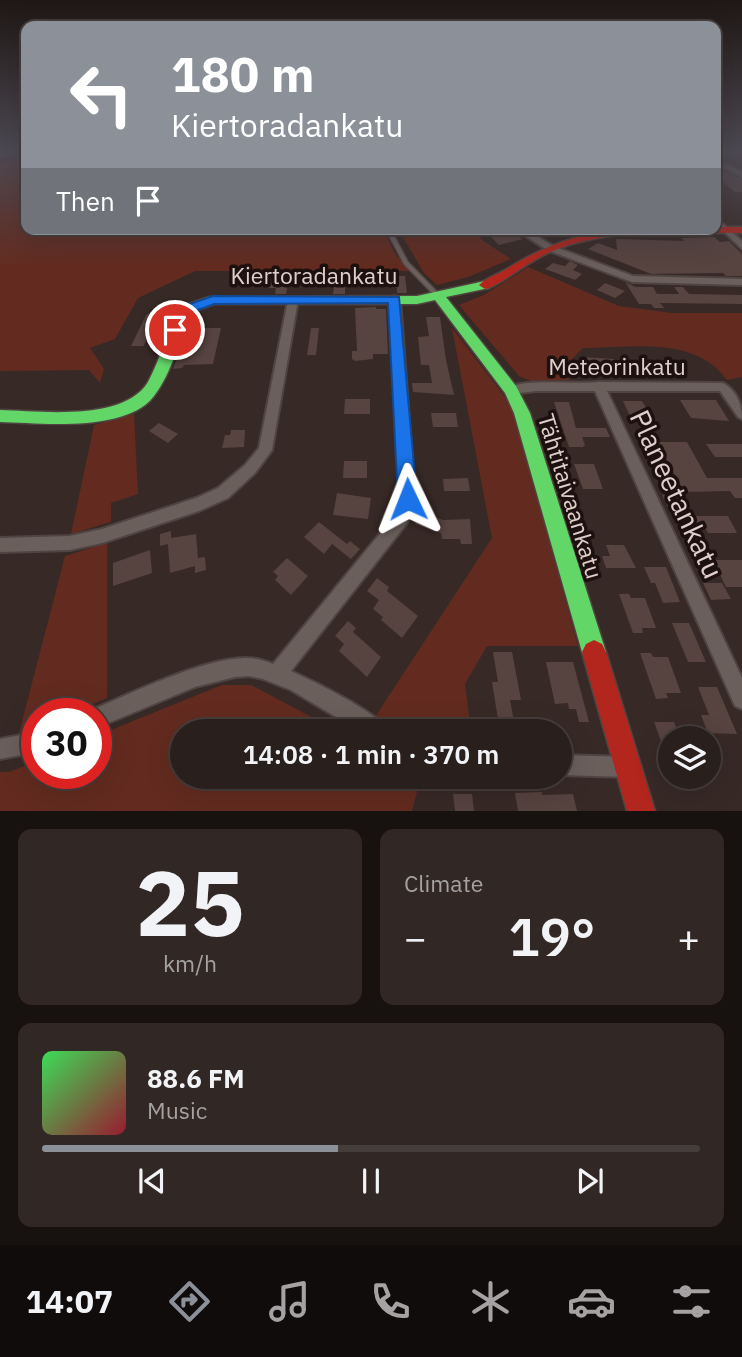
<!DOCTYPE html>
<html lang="en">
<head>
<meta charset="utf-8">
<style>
	:root { --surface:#291f1c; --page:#312725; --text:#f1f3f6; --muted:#a5a2a3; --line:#453d3b; --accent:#8c9099 }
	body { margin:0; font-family:"IBM Plex Sans",sans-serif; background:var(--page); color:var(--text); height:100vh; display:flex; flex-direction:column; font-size:26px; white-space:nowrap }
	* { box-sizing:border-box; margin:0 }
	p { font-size:23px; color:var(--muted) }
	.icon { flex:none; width:38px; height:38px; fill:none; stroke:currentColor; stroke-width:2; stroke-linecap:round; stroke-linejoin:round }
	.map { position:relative; height:811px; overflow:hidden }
	.side { display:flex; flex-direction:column; gap:18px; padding:18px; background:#17110f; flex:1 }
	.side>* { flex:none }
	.hud { position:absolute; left:21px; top:21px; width:700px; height:214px; border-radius:14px; box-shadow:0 7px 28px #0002,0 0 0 2px var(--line); background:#8c9099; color:#fff; overflow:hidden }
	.tools { position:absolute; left:658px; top:726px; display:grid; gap:14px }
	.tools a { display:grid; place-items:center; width:63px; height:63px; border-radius:50%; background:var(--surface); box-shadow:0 7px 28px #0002,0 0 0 2px var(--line); font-size:35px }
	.speed { position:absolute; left:21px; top:698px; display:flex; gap:14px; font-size:35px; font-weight:700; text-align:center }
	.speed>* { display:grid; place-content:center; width:91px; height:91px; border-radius:50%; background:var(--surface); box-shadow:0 7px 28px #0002,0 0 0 2px var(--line); line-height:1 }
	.speed .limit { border:10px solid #d22; background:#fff; color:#111 }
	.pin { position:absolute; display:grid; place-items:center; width:60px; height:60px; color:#fff; margin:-30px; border:4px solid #fff; border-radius:50%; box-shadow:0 2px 7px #0007 }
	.me { position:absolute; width:77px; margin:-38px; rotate:358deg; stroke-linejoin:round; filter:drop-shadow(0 0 5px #0008) }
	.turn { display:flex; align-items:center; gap:24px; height:147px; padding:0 35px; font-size:32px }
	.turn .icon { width:91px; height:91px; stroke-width:2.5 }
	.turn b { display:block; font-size:49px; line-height:60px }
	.then { display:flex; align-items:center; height:66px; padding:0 35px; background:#0003; gap:14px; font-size:26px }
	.big { font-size:52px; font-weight:600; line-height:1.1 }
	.side .card { flex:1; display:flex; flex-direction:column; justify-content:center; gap:10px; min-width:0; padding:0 24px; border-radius:14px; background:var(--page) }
	.side .dial { align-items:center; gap:0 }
	.dial b { font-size:91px; line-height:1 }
	.song { display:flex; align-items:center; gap:21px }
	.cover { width:84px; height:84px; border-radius:10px; background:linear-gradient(135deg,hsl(130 70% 55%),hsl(350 70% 35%)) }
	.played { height:7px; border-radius:4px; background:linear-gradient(90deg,var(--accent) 45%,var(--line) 45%) }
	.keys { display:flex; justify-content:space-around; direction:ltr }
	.heat { display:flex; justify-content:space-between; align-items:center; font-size:38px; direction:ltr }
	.side .tiles { flex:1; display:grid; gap:18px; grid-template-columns:1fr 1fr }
	.card:last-child { grid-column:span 2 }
	.trip { position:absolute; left:170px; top:719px; width:402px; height:70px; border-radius:35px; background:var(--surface); box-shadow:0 7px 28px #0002,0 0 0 2px var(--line); font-weight:600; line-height:70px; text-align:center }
	.tabs { display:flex; height:112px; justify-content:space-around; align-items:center; background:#100c0b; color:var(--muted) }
	.tabs .icon { width:49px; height:49px }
	.tabs .selected { color:var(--accent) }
	.tabs b { font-size:32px; color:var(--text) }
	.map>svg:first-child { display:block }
</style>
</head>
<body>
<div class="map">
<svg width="742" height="811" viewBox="0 0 742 811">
	<rect width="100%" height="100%" fill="#372926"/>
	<path fill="#632b1f" d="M0,153H26V229H383L394,252L409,271H195L138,298L115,339L90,348L104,369L100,383L89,370L0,371Z
		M398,229H475L482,240L511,259L468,277L437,285L424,273Z
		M528,267L619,306L672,313H742V377L727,380C695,335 631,348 583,348L564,367L569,380L531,381L519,376L459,305L484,295Z
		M452,328L512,406L578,646H487L465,684L471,731H404L373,720L492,538Z
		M134,414L138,494L111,503V522L71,534L94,425Z
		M107,543V698L68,714H37V726L19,733L65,556Z
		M222,685H251L338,731L182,732V777H421L412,811H0V772H9L37,761V774H96V736Z"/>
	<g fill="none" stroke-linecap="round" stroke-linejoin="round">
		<path stroke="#370904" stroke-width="2" d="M0,161L26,156"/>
	</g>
	<path fill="#57433f" d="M716,167L742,179V192H735L718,178Z
		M483,229H508L523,239L499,245Z
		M714,237L720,242L729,241L742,254V276H726L723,273L651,274L588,249L598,243L617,250L616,239L684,241L682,238Z
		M570,261L578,265L573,270L582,274L575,280L545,269L553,263L565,266Z
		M391,276H405L407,293H397V288H392Z
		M354,277H372V287H345V294H333L335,278Z
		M270,279H289L286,294H275L276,288H268Z
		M625,282L636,287H653L657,294H679L674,287H683L689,294L742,295V304L660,303L664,308H654L651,304H639Z
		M605,283L625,291L615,298L597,290Z
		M376,307V309H386L388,354H373V359L355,361L352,359V351H357L355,308Z
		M151,312H173L161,338H147L144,346H131L146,315Z
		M426,317H440L446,360L454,395L413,392L412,383H432L429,365H421L418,337L429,336Z
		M201,328H221L213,364L184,365L182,368L173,369L184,338H197Z
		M311,328H319L316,355H307Z
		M583,357L629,360L631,364H636L641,373L591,374Z
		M345,399H370V414H344Z
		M680,400H716L729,421L691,418Z
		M623,401H642L652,418H648L649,421H637L631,418Z
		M554,402H569L576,428H606L610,437H582L585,445L583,447H569Z
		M431,413H456L458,427H433Z
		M159,423L178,434L168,443L149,431Z
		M231,430H245L244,447L222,448L225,435H230Z
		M657,442H687L707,478H742V498H735L730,491L684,492Z
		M706,444H742V457H715Z
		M344,461H367V478H343Z
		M574,464H594L603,489H583Z
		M468,478L470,491H444L443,479Z
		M337,493L371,498L368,519L333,515Z
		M662,495H681L692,516H728L737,533H708L703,524H676Z
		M420,511L443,520L470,519L472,544H461L460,539H442L441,533L415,524Z
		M319,522L347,544L350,541L360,549L351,559L332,544L324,554L304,537Z
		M171,531V538L196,534L198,558L205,557L206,570L195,573V566L170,573L168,544L160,546V534Z
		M606,545H624L636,568H606L602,556H610Z
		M150,550L152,573L113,586V563Z
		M287,558L308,576L291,595L275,580L278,576L273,572Z
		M713,560H742V587H726Z
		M644,567H666L680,602L663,603L655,583H651Z
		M377,578L389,587L387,591L418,616L402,638L381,620L383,617L373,609L379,600L367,591Z
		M703,583H722L731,599L711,600Z
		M619,594H629L631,598H645L656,628H642L643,633H633Z
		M348,621L356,628L353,632L381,657L367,677L339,651L344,644L335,636Z
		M672,623H689L706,662H688Z
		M493,652H512L521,700H510L516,732H500L492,682H498Z
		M640,653H651L653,657H668L681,693H666L668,698L656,699Z
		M546,662H573L589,722H579L576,709H569L568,703L555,704Z
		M698,687H717L737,734L708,733L701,715H709Z
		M654,722H674L676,727L694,726L699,738L661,741Z
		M542,792V795L573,794L577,811H518L515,793Z
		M453,794H472L474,811H455Z"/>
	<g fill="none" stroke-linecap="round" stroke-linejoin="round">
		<g stroke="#504442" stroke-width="7">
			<path id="lane" d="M388,229L406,263L438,296"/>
		</g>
		<g stroke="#504442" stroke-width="4">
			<path id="street" d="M716,159L742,172V177L716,164Z
				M716,218L742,241V249L716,224Z
				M515,229H525L553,246L633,276L742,279V285L632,282L547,250Z
				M395,296L400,299L415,503L407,523L291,671C311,680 382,714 389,732H361L291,690L263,679L249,676L235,677L195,687L96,728V714H88L89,711C130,694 205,657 247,658C256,658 265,661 273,664L396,514L401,503L390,299Z
				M293,297L298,300L272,450L255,473L228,498L199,511L102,543L70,550L0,552V538L70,536L102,529L196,498L218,488L245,465L259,448L288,300Z
				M599,382L723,383C736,390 742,404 742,419L738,417L720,391H607L742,678V709L735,706L595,391H536L511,394L505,390C518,377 578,385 599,382Z
				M37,732V752L0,759V739Z
				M560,755L628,757L635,760L638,767L635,774L628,777L560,775Z"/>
		</g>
		<g stroke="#504442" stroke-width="3">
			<path id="fast" d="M485,281L489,282V288L446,297L516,386L530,413L606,652L602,660L594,664L586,660L582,652L514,413L505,393L435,300L417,304H214L190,313C179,340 172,373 154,396C126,433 41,423 0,422V410C40,411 124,422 148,382C161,358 167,331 180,307L209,297L417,296Z"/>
		</g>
		<g stroke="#504442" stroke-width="3">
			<path id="jam" d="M716,227H742V233C680,233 614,227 555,250C531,259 512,277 489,288L485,289L479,285C486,278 498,274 507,269C580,222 633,229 716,229Z
				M594,640L602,644L606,652L655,811H627L582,652L586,644Z"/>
		</g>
		<use href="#lane" stroke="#6b5f5c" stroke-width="4.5"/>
		<use href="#street" fill="#6b5f5c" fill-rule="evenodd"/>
		<use href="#fast" fill="#63d668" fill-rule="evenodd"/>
		<use href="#jam" fill="#b3261e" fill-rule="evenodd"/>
	</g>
	<linearGradient id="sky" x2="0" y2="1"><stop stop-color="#1e1715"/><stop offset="0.57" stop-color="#4d4952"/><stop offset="1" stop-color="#4d4952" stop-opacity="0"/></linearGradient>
	<rect width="742" height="267" fill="url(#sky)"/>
	<path fill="#1a73e8" stroke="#114b97" stroke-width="2" d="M213,296L399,297L417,499L414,505L408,508L401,505L398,499L388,303L214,304L190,313L179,333H170L168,330L181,307Z"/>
	<g text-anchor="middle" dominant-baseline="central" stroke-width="7" stroke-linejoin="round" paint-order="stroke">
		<g font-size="23" fill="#e0ceca" stroke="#1d110f">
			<text x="314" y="275">Kiertoradankatu</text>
			<text x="617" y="366">Meteorinkatu</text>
			<text transform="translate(571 496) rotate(73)">Tähtitaivaankatu</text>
		</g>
		<g font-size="28" fill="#e0ceca" stroke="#1d110f">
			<text transform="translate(677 494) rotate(65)">Planeetankatu</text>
		</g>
	</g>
</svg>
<div class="tools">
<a><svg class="icon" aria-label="layers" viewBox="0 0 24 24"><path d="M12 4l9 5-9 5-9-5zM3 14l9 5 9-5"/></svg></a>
</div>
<div class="speed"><div class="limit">30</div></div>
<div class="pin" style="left:175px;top:330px;background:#d93025"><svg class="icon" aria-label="arrive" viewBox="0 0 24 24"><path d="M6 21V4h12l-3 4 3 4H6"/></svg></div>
<svg class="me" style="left:408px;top:499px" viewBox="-20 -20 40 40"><path d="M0-17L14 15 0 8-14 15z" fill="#1a73e8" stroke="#fff" stroke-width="4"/></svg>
<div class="trip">14:08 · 1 min · 370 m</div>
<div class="hud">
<div class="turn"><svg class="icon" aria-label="left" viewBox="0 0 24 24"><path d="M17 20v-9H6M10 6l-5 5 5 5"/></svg><div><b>180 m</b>Kiertoradankatu</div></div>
<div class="then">Then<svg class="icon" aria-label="arrive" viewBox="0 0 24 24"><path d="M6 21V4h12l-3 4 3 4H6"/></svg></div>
</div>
</div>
<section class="side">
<div class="tiles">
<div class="card dial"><b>25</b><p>km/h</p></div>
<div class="card"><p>Climate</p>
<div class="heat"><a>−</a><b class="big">19°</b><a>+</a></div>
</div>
<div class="card">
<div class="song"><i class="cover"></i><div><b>88.6 FM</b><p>Music</p></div></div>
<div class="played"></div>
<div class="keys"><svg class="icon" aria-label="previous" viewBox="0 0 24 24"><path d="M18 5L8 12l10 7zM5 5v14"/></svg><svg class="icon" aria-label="pause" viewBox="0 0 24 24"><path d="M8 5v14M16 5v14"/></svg><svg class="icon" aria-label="next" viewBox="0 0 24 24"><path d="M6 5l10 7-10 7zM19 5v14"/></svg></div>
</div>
</div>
</section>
<nav class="tabs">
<b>14:07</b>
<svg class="icon selected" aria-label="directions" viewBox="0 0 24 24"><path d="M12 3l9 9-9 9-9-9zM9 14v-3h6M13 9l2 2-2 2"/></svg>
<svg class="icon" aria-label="music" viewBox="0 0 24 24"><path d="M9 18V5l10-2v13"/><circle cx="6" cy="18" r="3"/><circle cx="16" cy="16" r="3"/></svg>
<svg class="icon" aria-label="phone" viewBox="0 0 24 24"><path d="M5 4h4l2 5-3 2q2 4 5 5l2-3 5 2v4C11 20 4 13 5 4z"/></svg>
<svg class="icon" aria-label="climate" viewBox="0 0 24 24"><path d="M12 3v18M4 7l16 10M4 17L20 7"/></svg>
<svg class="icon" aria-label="car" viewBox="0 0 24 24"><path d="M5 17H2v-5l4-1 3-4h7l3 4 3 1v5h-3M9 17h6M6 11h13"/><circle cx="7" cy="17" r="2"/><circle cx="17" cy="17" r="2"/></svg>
<svg class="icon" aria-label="filters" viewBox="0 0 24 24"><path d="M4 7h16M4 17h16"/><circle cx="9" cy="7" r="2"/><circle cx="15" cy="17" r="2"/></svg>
</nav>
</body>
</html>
